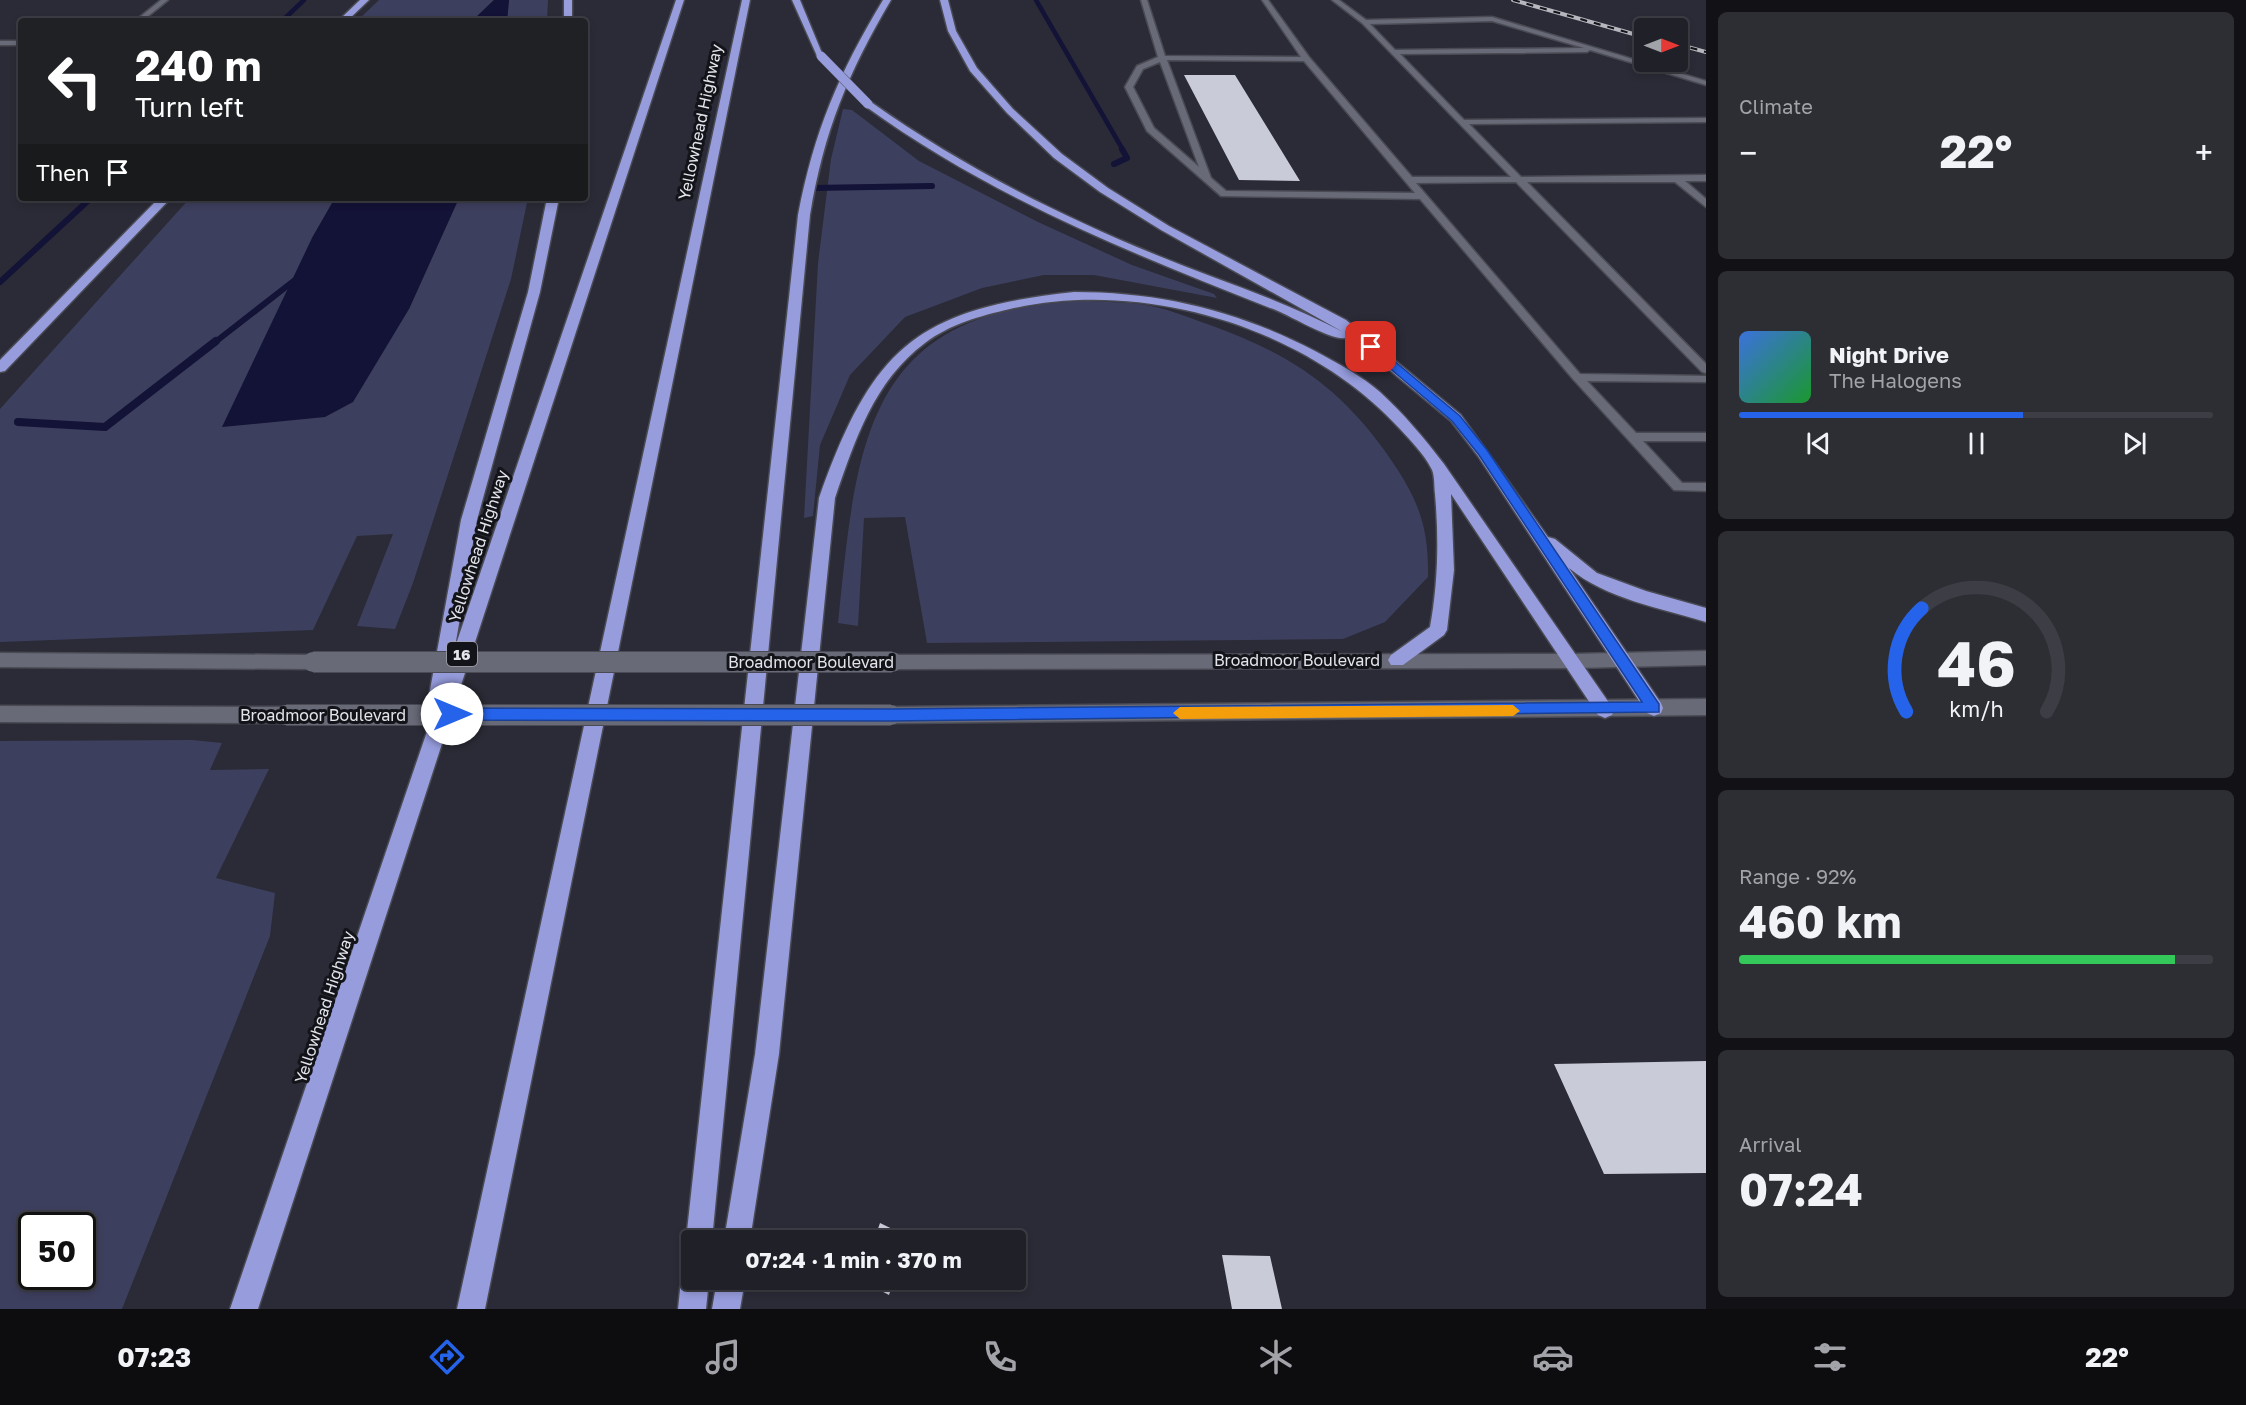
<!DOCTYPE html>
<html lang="en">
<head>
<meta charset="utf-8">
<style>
	:root { --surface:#202028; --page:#2d2d34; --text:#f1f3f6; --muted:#a2a3a8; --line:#3d3e45; --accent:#2563eb }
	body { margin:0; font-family:"Golos Text",sans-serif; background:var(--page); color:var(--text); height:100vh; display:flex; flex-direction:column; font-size:22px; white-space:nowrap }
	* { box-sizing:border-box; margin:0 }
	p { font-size:20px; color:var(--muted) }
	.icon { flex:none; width:33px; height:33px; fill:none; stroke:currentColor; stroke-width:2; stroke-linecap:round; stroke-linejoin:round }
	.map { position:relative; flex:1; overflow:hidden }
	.sheet { display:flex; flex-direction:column; gap:12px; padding:12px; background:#121216; width:540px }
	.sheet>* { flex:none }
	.banner { position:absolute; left:18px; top:18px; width:570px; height:183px; border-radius:6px; box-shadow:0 3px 9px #0003,0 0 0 2px var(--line); background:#202124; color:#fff; overflow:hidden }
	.needle { width:39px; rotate:90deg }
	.controls { position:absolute; left:1634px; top:18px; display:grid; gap:12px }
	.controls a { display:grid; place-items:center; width:54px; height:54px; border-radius:6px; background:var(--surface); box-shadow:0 3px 9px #0003,0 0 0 2px var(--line); font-size:30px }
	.speed { position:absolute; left:18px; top:1212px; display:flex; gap:12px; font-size:30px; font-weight:700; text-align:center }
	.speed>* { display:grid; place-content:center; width:78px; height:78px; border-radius:50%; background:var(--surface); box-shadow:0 3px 9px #0003,0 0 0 2px var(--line); line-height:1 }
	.speed .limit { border:3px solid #111; border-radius:9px; background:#fff; color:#111 }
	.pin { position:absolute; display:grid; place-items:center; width:51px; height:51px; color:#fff; margin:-26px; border-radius:12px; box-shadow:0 3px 9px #0006 }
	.me { position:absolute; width:66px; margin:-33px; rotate:90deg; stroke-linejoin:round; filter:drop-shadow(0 0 4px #0008) }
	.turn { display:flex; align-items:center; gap:21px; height:126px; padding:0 18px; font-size:27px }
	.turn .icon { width:78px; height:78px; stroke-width:2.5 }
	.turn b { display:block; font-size:42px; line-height:51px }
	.then { display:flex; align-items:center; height:57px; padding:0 18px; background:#0003; gap:12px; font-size:22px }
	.big { font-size:45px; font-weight:700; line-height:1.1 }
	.sheet .tile { flex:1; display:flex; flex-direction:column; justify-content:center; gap:9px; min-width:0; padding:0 21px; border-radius:9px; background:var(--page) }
	.sheet .dial { align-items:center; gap:0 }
	.dial svg { height:156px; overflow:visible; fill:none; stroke:var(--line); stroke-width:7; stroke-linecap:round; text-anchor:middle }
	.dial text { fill:var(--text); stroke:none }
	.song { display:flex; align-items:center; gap:18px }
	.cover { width:72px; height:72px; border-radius:9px; background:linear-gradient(135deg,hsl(220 70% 55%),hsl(130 70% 35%)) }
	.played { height:6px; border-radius:3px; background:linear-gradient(90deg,var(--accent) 60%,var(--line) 60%) }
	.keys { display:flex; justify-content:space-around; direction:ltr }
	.heat { display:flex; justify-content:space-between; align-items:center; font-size:33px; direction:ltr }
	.charge { height:9px; border-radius:4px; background:linear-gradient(90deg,#34c759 92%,var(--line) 0) }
	.trip { position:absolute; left:681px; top:1230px; width:345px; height:60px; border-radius:6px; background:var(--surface); box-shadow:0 3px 9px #0003,0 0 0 2px var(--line); font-weight:700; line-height:60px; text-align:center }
	.tabs { display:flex; height:96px; justify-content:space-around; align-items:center; background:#0d0d10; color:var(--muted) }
	.tabs .icon { width:42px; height:42px }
	.tabs .current { color:var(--accent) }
	.tabs b { font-size:27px; color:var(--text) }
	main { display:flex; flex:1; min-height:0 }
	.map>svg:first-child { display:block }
</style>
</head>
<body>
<main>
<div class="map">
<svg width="1706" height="1309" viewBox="0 0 1706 1309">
	<rect width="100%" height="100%" fill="#2a2b36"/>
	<path fill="#3d3f5e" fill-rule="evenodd" d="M379,0H494L472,21H357Z
		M509,0H548L547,21H507Z
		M843,109L852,110L919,161L1038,222L1132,265L1214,294L1217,298L1094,275H1044L982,288L905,317L850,375L820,445L813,516L804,518L818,263L831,159Z
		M190,198H335L312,238L409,309L459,198H528L511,279L413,583L395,629L357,626L393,534L357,536L313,630L0,642V409Z
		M1089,301C1106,302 1123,302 1140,304C1164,307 1187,317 1210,325C1288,353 1339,386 1387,454C1417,497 1429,524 1428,577L1385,622L1343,639L927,643L905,517L864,518L858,626L838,623C857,439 865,307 1089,301Z
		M192,740L222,743L210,770L269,769L216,878L275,893L270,936L122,1309H0V741ZM32,1226H82V1276H32Z"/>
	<path fill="#131237" d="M494,0H509L507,21H472Z
		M335,198H459L409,309L353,402L325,417L222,427L312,238Z"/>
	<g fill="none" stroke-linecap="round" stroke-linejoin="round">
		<path stroke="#131237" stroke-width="4.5" d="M1036,0L1123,150
			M282,21L304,0"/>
		<path stroke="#131237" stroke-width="6" d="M1114,164L1127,158L1122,149
			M812,188L932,186
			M0,282L91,198
			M214,343L300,276"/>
		<path stroke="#131237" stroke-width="8" d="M18,422L105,427L216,341"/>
	</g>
	<path fill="#c9cbd9" d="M1184,75H1235L1300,181L1239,180Z
		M1706,1061V1173L1604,1174L1554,1064Z
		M880,1223L909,1237L907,1240H874Z
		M1222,1255L1270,1256L1282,1309H1232Z
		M860,1280H894L889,1295Z"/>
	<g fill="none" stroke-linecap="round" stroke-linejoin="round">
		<g stroke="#494a53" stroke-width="3">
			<path id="lane" d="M161,0H168L142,21H135Z
				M1141,0H1147L1165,56L1301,57L1262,0H1268L1309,57L1412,177H1511L1362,23L1332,0H1339L1366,20L1492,17L1706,81V85L1590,50L1587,52L1400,54L1464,120L1706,118V122L1469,124L1521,177L1706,175V181H1685L1706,199V207L1675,182H1527L1706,364V373L1702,372L1516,182L1416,183L1580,374L1706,376V382L1587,381L1636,433H1706V441H1643L1682,483H1706V491L1674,490L1573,379L1420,199L1221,196L1147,131L1125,87L1137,66L1158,57ZM1492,21L1584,48L1395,50L1370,24ZM1167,60L1304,61L1415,193L1226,191L1211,178ZM1160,62L1199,167L1154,128L1133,87L1143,69Z
				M0,41H21V45H0Z"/>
		</g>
		<g stroke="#494a53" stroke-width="3">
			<path id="secondary" d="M1706,651V665L1573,668L892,669L886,667L883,662L886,657L892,655L1573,654Z
				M0,653L313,655L319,657L322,662L319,667L313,669L0,667Z
				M1706,699V715L891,723L884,721L882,715L884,709L891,707Z
				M0,706L286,707L293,709L295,715L293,721L286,723L0,722Z"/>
		</g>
		<g stroke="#494a53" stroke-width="3">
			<path id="highway" d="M360,0H369L347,21H338Z
				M564,0H572V21H564Z
				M676,0H684L258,1309H230L435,708L428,701L461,520L528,292L547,198H559L540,292L477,520L455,647Z
				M742,0H750L485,1309H457Z
				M792,0H800L824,58L817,56Z
				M883,0H891C848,73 824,131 810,215L712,1240H692V1250L686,1240L798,215C814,131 839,73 883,0Z
				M940,0H948L956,31L977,68L1013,109L1062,154L1108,188L1169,226L1346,320L1461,415L1548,537L1555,539L1597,573L1646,591L1706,608V622C1661,608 1606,599 1569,568L1661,703L1663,708L1661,713L1654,716L1647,713L1478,456L1451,421L1345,333V338C1333,341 1292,317 1278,311C1133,254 992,198 865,106V102H871C960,165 1054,213 1154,254C1217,280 1283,300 1343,332L1161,230L1100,192L1054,158L1007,113L970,71L948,31Z
				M159,198H171L5,371L0,372V360Z
				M1074,292C1161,292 1238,311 1315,351C1337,363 1362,376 1380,392C1404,414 1425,439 1444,464L1614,710L1612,715L1605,718L1598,715L1451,494L1454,570L1447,630L1444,635L1403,665H1391L1388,660L1391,655L1430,627C1438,583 1439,539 1435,494C1434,487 1435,474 1431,468C1424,454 1410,440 1400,429C1307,327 1143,278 1010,309C980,316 950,324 925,343C874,381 855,440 835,498L779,1054L750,1240H724L755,1054L819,498C872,349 915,309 1074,292Z
				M692,1268V1280H709L706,1309H678L681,1280L685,1270Z
				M717,1280H745L740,1309H712Z"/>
		</g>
		<use href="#lane" fill="#686a77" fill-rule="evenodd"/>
		<use href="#secondary" fill="#686a77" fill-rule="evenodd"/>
		<use href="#highway" fill="#969cdc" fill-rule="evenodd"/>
		<g stroke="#b5b6be" stroke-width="4">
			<path id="rail" d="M1513,0L1644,37
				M1677,44L1706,52"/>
		</g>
		<use href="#rail" stroke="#131419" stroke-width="2" stroke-dasharray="7" stroke-linecap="butt"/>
		<g stroke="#494a53" stroke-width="22" stroke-linecap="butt">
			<path id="secondary-bridge" d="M313,662H892
				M286,715H891"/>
		</g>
		<g stroke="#494a53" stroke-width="10" stroke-linecap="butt">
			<path id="highway-bridge" d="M821,56L868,104"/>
		</g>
		<use href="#secondary-bridge" stroke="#686a77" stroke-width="20"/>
		<use href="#highway-bridge" stroke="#969cdc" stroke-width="9"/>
	</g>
	<path fill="#2563eb" stroke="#184099" stroke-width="1.5" d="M1367,345H1375L1460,416L1487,450L1659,704V712L891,721L452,720L445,714L452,708L891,709L1642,702L1479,455L1452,421L1367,349Z"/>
	<path fill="#f59e0b" d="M1513,705L1520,711L1513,716L1180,719L1173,713L1180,707Z"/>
	<g text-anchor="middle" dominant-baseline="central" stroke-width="6" stroke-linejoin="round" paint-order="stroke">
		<rect fill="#131419" stroke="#a5a6ad" stroke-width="1.5" x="447" y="642" width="30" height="24" rx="4.5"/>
		<g font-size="15" font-weight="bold" fill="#e4e5ec">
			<text x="462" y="654">16</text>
		</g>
		<g font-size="16" fill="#e4e5ec" stroke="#131419">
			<text transform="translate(700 122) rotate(-78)">Yellowhead Highway</text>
			<text transform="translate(478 546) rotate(-72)">Yellowhead Highway</text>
			<text x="1297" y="660">Broadmoor Boulevard</text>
			<text x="811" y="662">Broadmoor Boulevard</text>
			<text x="323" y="715">Broadmoor Boulevard</text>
			<text transform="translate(324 1007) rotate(-72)">Yellowhead Highway</text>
		</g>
	</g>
</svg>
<div class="controls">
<a><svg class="needle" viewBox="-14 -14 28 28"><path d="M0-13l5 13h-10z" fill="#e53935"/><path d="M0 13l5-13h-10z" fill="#a2a3a8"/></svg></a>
</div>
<div class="speed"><div class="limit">50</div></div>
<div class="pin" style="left:1371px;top:347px;background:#d93025"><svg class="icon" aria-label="arrive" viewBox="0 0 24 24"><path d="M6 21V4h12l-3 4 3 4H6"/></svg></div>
<svg class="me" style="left:452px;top:714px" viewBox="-20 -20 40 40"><circle r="19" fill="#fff"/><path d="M0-13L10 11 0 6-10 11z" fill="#2563eb"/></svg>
<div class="trip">07:24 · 1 min · 370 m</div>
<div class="banner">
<div class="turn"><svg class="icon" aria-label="left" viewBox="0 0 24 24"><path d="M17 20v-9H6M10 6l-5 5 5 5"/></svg><div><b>240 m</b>Turn left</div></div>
<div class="then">Then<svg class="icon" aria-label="arrive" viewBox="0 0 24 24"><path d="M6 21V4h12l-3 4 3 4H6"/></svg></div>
</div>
</div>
<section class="sheet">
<div class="tile"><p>Climate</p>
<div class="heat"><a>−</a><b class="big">22°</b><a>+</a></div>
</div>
<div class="tile">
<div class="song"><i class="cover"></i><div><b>Night Drive</b><p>The Halogens</p></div></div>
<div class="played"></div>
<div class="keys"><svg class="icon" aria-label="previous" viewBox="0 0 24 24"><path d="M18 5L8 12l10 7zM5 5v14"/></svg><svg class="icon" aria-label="pause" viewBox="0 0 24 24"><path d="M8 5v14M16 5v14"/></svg><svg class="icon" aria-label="next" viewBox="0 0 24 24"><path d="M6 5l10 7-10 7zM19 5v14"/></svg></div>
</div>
<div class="tile dial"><svg viewBox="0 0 100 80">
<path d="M14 69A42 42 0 1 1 86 69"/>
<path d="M14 69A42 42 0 0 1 22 16" stroke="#2563eb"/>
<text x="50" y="56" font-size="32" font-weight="700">46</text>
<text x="50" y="72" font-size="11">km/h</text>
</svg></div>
<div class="tile"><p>Range · 92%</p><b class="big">460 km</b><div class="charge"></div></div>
<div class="tile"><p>Arrival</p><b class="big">07:24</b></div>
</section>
</main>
<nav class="tabs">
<b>07:23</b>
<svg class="icon current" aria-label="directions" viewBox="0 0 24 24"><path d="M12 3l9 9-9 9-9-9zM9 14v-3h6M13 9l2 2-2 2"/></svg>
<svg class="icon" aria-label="music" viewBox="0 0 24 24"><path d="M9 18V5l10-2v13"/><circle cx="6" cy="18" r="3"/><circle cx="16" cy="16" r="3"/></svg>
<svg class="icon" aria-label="phone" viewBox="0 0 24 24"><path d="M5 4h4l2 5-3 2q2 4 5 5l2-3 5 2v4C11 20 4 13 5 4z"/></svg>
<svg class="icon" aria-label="climate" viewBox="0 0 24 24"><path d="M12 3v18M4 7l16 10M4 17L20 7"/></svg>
<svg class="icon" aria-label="car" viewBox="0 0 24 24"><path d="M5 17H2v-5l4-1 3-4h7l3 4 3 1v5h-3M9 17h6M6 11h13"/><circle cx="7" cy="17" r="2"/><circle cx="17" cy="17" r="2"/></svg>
<svg class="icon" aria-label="filters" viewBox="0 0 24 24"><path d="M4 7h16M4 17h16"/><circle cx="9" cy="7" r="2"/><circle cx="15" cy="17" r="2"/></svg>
<b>22°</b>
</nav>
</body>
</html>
